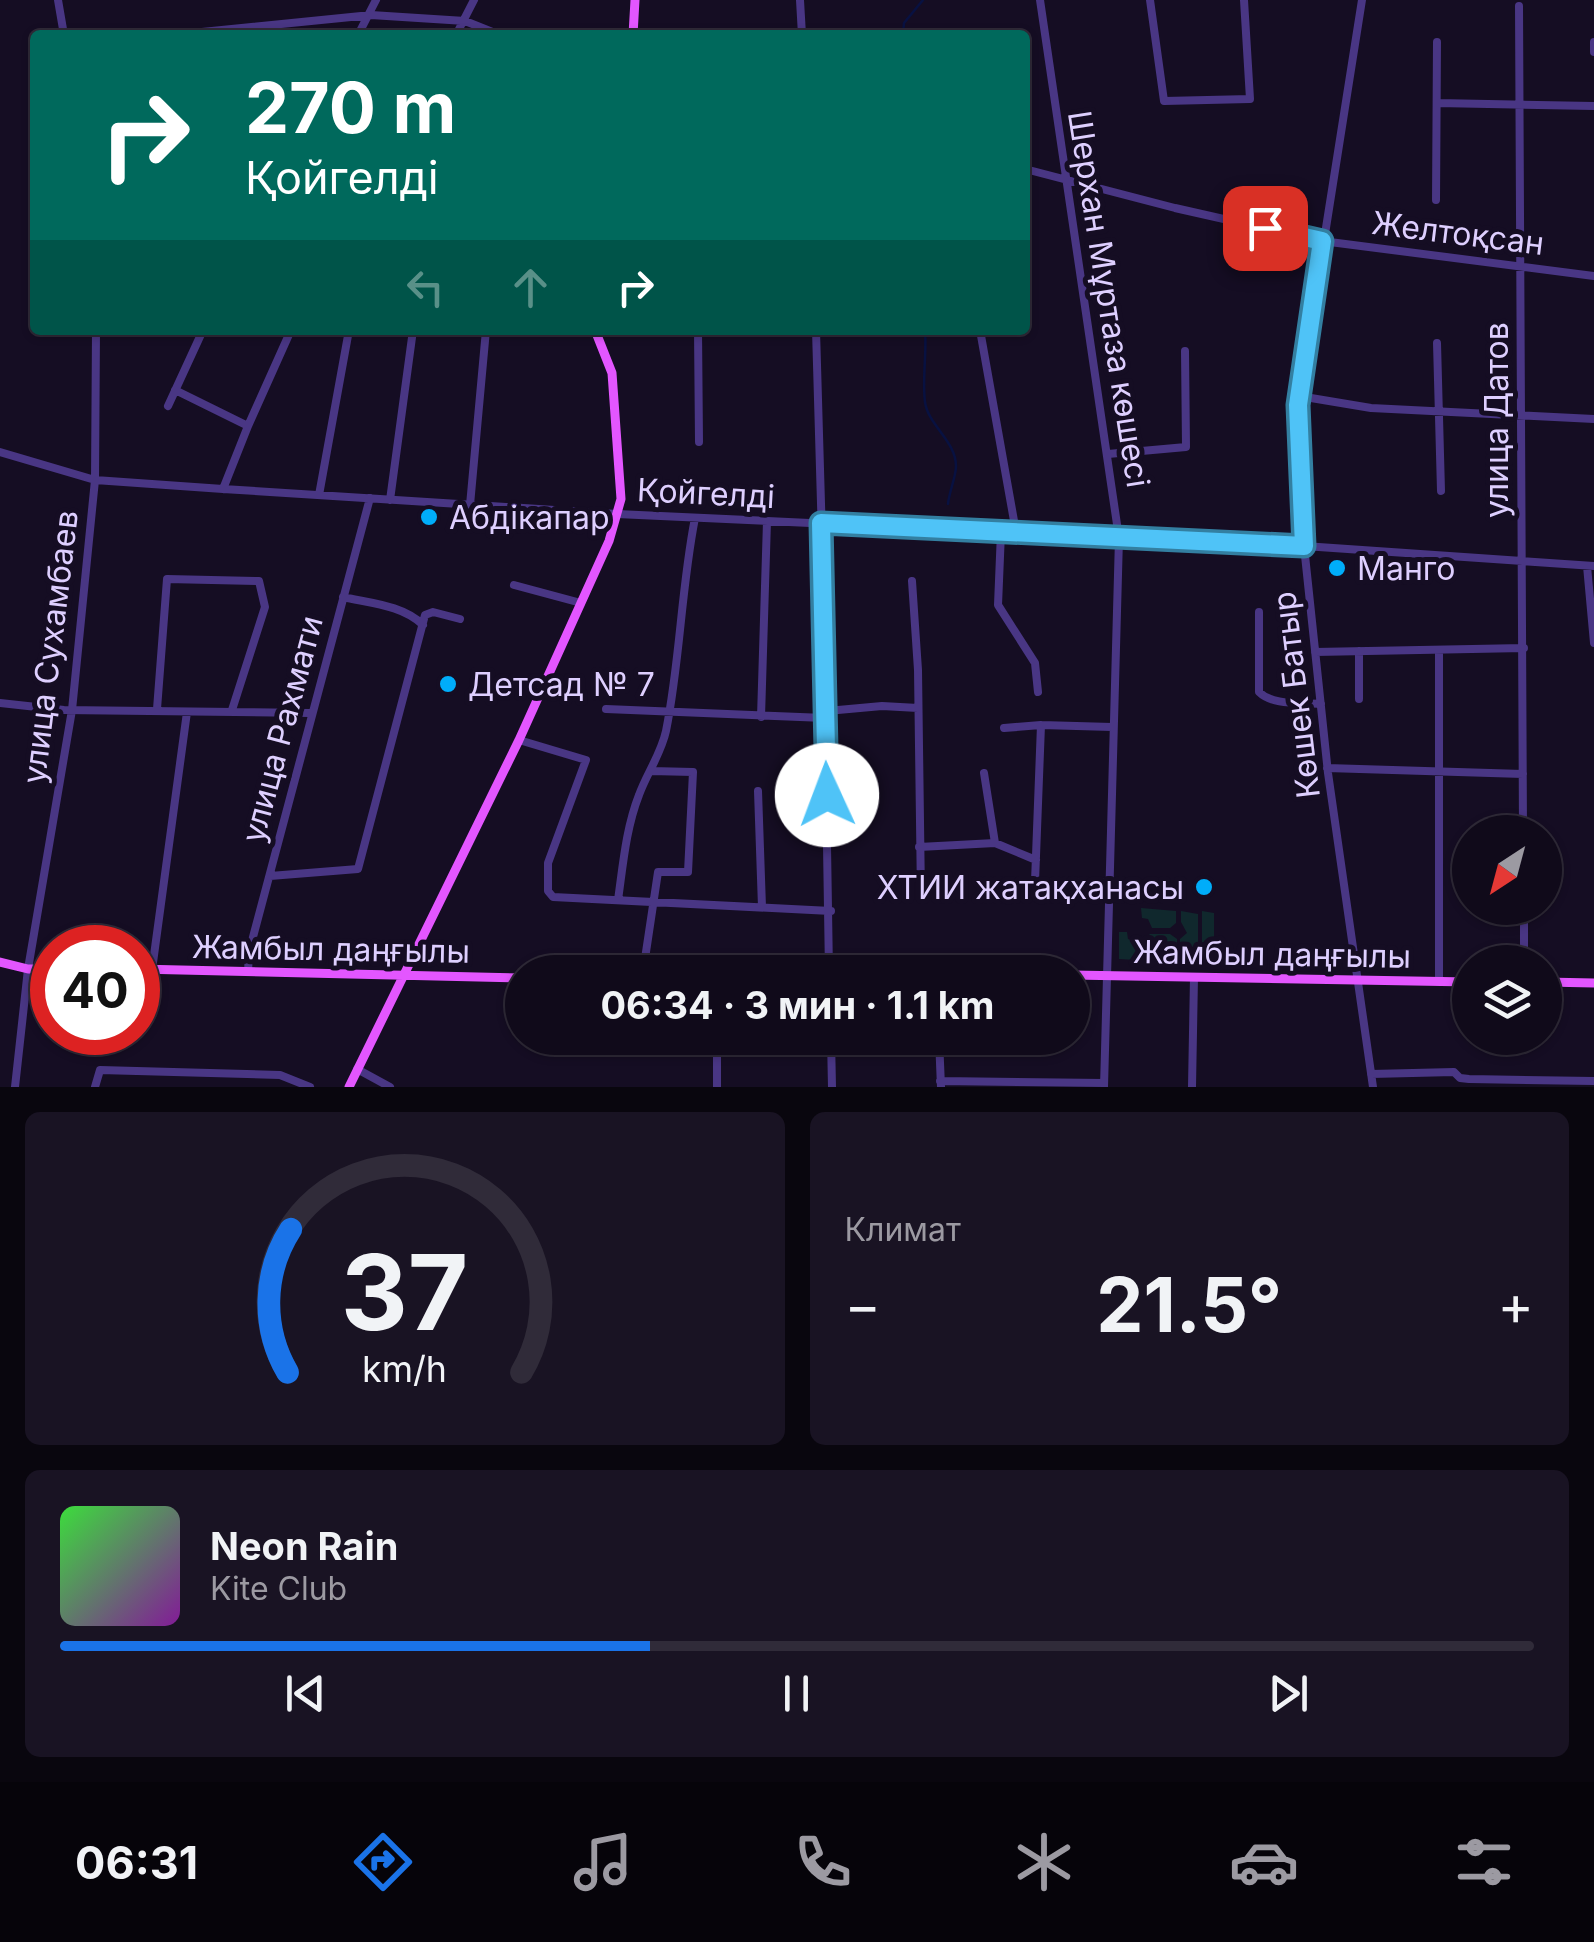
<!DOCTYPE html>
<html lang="ru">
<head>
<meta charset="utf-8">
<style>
	:root { --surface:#100a1a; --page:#191323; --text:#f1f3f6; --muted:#9c9aa2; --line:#302b39; --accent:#1a73e8 }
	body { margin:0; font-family:Inter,sans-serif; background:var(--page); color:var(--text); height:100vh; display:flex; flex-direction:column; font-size:38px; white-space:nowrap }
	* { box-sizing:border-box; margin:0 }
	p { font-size:32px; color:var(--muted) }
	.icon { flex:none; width:55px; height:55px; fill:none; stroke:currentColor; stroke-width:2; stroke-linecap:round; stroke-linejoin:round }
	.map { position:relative; height:1087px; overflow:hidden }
	.side { display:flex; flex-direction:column; gap:25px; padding:25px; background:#09060e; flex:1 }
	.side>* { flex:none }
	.hud { position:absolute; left:30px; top:30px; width:1000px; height:305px; border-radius:10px; box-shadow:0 2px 8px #0004,0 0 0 2px var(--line); background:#00695c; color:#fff; overflow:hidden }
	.needle { width:65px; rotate:216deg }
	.fabs { position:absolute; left:1452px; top:815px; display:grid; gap:20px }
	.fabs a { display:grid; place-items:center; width:110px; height:110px; border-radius:50%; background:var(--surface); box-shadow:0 2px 8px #0004,0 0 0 2px var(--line); font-size:50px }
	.speed { position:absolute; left:30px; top:925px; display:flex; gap:20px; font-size:50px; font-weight:700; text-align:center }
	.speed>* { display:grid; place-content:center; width:130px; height:130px; border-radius:50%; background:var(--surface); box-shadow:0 2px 8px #0004,0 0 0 2px var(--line); line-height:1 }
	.speed .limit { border:15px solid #d22; background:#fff; color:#111 }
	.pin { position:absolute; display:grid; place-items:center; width:85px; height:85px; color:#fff; margin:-42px; border-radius:20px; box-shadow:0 5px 15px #0006 }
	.me { position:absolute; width:110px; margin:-55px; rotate:358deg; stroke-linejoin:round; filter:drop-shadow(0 0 8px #0008) }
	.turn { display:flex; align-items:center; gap:35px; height:210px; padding:0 50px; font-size:45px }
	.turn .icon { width:130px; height:130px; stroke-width:2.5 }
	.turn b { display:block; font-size:70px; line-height:85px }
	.lanes { display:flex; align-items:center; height:95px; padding:0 50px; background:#0003; justify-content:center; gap:50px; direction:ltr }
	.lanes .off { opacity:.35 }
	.big { font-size:75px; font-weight:700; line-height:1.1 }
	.side .widget { flex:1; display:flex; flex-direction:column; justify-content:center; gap:15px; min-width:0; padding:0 35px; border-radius:15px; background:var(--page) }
	.side .dial { align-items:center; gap:0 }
	.dial svg { height:260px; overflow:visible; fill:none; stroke:var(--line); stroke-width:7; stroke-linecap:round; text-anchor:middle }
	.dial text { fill:var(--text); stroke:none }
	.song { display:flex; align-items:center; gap:30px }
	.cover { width:120px; height:120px; border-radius:15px; background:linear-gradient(135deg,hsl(120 70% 55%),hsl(290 70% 35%)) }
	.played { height:10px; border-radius:5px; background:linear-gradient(90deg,var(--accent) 40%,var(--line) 40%) }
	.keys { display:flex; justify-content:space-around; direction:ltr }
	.heat { display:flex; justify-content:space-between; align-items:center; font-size:55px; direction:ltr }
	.side .tiles { flex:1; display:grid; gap:25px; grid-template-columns:1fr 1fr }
	.widget:last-child { grid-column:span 2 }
	.trip { position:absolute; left:505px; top:955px; width:585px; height:100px; border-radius:50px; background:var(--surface); box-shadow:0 2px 8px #0004,0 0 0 2px var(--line); font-weight:700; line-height:100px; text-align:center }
	.menu { display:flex; height:160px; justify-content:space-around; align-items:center; background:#06040a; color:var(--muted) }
	.menu .icon { width:70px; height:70px }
	.menu .current { color:var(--accent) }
	.menu b { font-size:45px; color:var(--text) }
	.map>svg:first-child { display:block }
</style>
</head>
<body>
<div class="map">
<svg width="1594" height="1087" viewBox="0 0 1594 1087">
	<rect width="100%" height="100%" fill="#150d23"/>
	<path fill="#10282d" d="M1141,908L1176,911V923L1170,928H1152L1148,919L1142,918Z
		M1181,911L1198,914V960H1180V939L1187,933L1181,922Z
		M1202,911L1214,913V960L1202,959Z
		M1119,932H1127L1128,939L1137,942L1136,960L1119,959Z
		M1150,934H1170L1177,939V961H1164L1163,946V962L1140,961V944Z"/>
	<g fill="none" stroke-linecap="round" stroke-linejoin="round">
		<path stroke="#081141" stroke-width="2.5" d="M903,35L904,23L923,0
			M925,330C927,353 922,379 925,402C928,425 956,441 956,466C956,477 949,492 948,504"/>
		<path stroke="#493684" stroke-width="8" d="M58,0L64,35
			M800,0L802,35
			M1040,0L1119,538L1104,1087
			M1150,0L1164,101L1250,99L1244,0
			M1362,0L1298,405L1304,546L1328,773L1373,1087
			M1519,6L1523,832
			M172,35L371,15L465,21L500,35
			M358,35L376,0
			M456,35L474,0
			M1594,42V52
			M1438,103L1594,106
			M1025,169L1175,208L1322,241L1594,276
			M1436,200L1437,42
			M698,330L699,442
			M816,330L827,711L825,718L829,972
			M980,330L1016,532
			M1437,343L1441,491
			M175,390L248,426L223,489
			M1299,396L1371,408L1594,419
			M168,406L203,330
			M248,426L291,330
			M0,452L95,480L223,489L617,514L1304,546L1594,566
			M1108,454L1186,447L1185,351
			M319,495L349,330
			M390,500L413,330
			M470,505L486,330
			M1001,532L998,605L1035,663L1038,692
			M1587,566L1594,643
			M912,581L918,670L921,897
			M514,585L581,603
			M343,597C369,603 403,605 423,625
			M1259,612V692C1273,706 1301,702 1321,704
			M1359,651V699
			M1315,652L1524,648
			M0,703L64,710L310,713
			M157,709L167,579L259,581L265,607L232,710
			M606,709L825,718
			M827,711L882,706L918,708
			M761,717L767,521
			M1004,728L1041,725L1112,727
			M519,740L586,760L548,863V891L553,897L831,911
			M1327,768L1523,774
			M984,773L995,843
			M758,791L762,907
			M919,847L995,843L1036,860
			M270,876L358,869L425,615L433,612L460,619
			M1035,882H1108
			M1037,894L1035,882L1041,725
			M618,900C623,865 626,828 639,795C647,773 661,754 666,731C680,662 681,589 695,518
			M1524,908V962
			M152,970L187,712
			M248,972L249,952L370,498
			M643,972L658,872H688L693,772L651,771
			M1439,982V650
			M831,1038L832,1087
			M939,1038L941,1087
			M357,1069L390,1087
			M1371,1074L1454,1072L1460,1078L1469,1079L1594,1081
			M940,1081L1104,1083
			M15,1087L28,969L72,710L95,480L96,330
			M95,1087L100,1070L280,1075L310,1087
			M717,1087V1038
			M1192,1087L1194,977"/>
		<path stroke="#e356ff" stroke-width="9" d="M633,35L635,0
			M0,962L28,969H52
			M138,969L522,978
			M1072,975L1470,982
			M1545,982L1594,983
			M349,1087L519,740L609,541L621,499L612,373L595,330"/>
	</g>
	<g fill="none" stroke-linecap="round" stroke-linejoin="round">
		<g stroke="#337fa1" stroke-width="25">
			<path id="route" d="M827,795L821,523L1304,546L1298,405L1322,241L1265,228"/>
		</g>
		<use href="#route" stroke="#4fc3f7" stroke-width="18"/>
	</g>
	<g fill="#00adfa" stroke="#150d23" stroke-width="4">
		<circle cx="429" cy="517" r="10"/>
		<circle cx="1337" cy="568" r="10"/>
		<circle cx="448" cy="684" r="10"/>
		<circle cx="1204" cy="887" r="10"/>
	</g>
	<g text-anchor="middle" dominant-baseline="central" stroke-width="10" stroke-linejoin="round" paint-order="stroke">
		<g font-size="32" fill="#decfff" stroke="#150d23">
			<text transform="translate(1458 233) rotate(7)">Желтоқсан</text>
			<text transform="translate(1109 299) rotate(81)">Шерхан Мұртаза көшесі</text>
			<text transform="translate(1496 420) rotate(-90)">улица Датов</text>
			<text transform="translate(706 493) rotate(3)">Қойгелді</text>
			<text transform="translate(50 647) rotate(-83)">улица Сухамбаев</text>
			<text transform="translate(1296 695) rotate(-97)">Көшек Батыр</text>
			<text transform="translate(282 729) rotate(-75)">улица Рахмати</text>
			<text transform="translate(331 949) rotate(1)">Жамбыл даңғылы</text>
			<text transform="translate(1272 954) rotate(1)">Жамбыл даңғылы</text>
		</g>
		<g font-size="32" fill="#decfff" stroke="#150d23" text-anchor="start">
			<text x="449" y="517">Абдiкапар</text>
			<text x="1357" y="568">Манго</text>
			<text x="468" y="684">Детсад № 7</text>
			<text x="1184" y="887" text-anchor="end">ХТИИ жатақханасы</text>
		</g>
	</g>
</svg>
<div class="fabs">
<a><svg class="needle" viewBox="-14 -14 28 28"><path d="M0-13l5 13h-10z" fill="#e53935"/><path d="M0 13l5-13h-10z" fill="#9c9aa2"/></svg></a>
<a><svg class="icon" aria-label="layers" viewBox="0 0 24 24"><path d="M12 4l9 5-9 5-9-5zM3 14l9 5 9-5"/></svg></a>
</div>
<div class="speed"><div class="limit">40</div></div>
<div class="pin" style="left:1265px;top:228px;background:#d93025"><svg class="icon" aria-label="arrive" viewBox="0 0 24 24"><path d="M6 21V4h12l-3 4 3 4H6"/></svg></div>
<svg class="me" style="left:827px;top:795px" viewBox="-20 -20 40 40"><circle r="19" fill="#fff"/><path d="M0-13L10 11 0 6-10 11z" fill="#4fc3f7"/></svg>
<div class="trip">06:34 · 3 мин · 1.1 km</div>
<div class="hud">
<div class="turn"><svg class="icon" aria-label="right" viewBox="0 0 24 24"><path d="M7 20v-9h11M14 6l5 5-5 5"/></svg><div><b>270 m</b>Қойгелді</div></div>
<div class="lanes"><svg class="icon off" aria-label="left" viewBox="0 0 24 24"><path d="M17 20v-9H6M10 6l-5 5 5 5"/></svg><svg class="icon off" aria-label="ahead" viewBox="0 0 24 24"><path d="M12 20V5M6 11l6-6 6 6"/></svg><svg class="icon" aria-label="right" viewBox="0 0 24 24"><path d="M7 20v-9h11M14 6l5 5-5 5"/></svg></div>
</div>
</div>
<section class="side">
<div class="tiles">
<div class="widget dial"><svg viewBox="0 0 100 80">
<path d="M14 69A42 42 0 1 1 86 69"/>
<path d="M14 69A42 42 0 0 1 15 25" stroke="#1a73e8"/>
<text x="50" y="56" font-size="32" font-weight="700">37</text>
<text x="50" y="72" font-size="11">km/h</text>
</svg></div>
<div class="widget"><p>Климат</p>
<div class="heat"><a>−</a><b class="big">21.5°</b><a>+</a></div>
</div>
<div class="widget">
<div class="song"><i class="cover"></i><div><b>Neon Rain</b><p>Kite Club</p></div></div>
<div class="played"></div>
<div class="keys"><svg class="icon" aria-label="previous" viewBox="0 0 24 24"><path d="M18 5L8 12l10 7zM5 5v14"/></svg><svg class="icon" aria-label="pause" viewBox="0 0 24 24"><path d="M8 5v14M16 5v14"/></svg><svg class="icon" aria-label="next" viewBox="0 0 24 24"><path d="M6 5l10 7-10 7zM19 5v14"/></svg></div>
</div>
</div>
</section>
<nav class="menu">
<b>06:31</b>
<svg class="icon current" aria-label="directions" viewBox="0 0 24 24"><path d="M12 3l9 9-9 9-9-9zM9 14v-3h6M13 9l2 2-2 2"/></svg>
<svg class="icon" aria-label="music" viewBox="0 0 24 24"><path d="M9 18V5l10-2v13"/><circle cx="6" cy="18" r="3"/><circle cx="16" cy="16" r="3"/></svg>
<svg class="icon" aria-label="phone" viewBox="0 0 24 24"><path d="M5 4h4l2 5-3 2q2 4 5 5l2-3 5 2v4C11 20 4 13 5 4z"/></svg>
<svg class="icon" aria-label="climate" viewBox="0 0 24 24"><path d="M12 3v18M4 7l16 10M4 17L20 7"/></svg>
<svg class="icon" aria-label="car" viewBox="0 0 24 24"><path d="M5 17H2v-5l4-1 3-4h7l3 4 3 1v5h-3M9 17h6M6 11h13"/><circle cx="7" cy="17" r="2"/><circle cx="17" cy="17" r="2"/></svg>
<svg class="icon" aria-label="filters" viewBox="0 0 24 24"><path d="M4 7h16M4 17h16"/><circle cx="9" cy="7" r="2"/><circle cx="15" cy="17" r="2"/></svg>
</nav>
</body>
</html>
